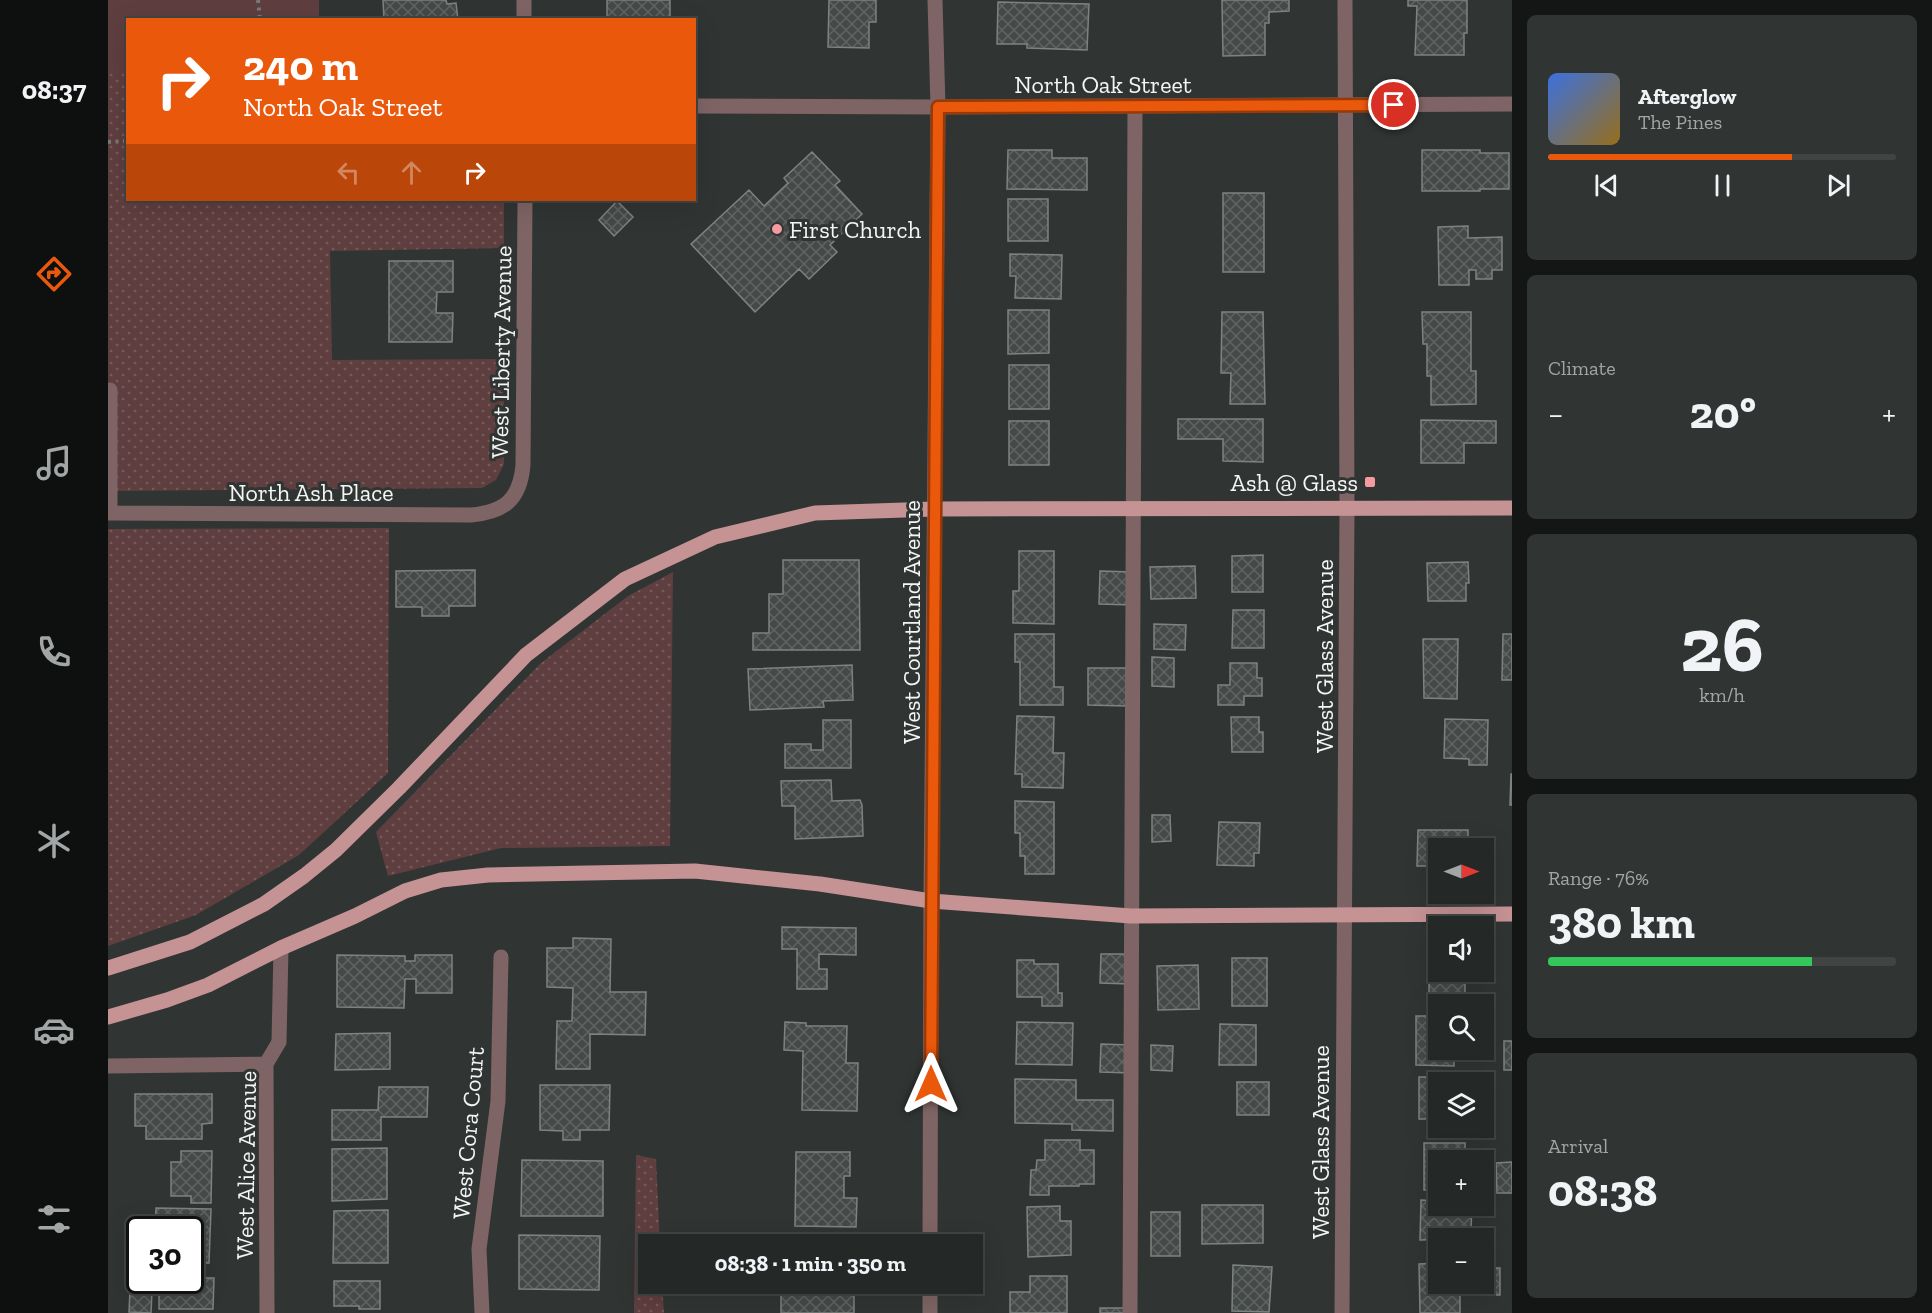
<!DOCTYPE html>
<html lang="en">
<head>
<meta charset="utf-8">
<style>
	:root { --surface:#242826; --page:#303432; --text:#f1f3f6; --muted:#a3a6a7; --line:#414443; --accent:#ea580c }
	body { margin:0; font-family:"Zilla Slab",serif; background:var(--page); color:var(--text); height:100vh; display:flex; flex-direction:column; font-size:22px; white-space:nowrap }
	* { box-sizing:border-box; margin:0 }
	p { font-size:20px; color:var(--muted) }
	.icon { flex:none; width:33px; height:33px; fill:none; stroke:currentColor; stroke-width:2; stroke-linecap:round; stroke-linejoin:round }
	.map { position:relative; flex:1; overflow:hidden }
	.side { display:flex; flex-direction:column; gap:15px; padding:15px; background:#141615; width:420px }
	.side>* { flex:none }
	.banner { position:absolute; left:18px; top:18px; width:570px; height:183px; border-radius:0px; box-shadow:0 6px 24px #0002,0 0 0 2px var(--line); background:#ea580c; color:#fff; overflow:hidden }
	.needle { width:39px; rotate:90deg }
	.tools { position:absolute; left:1320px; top:838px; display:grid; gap:12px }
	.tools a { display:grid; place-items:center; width:66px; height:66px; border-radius:0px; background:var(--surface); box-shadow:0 6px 24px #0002,0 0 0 2px var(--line); font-size:30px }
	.speed { position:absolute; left:18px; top:1216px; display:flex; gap:12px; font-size:30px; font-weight:700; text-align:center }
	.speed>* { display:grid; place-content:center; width:78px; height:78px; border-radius:50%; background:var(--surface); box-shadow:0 6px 24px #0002,0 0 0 2px var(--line); line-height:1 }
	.speed .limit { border:3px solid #111; border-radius:9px; background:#fff; color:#111 }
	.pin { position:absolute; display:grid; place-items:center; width:51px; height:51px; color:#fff; margin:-26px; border:3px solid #fff; border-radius:50%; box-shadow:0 2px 6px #0007 }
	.me { position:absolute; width:66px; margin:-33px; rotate:0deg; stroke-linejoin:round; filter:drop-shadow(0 0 4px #0008) }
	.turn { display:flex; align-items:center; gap:21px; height:126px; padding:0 18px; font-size:27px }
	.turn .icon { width:78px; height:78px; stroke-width:2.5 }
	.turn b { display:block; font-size:42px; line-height:51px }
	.lanes { display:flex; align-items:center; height:57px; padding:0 18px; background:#0003; justify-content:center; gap:30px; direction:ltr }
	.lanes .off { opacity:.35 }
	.big { font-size:45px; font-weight:700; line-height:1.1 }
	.side .card { flex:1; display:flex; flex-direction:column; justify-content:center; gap:9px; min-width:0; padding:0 21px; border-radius:9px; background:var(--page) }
	.side .dial { align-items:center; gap:0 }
	.dial b { font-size:78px; line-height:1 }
	.song { display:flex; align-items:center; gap:18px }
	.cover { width:72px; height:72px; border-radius:9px; background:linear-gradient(135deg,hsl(220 70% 55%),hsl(40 70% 35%)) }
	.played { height:6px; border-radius:3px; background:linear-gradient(90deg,var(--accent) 70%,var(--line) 70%) }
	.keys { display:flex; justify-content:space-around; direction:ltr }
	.heat { display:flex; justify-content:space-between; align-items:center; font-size:33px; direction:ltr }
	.charge { height:9px; border-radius:4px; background:linear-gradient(90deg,#34c759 76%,var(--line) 0) }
	.trip { position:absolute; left:530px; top:1234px; width:345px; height:60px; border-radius:0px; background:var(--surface); box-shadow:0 6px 24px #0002,0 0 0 2px var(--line); font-weight:700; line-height:60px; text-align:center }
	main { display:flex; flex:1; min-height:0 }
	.tabs { display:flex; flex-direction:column; width:108px; justify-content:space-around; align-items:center; background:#0e100f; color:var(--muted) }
	.tabs .icon { width:42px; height:42px }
	.tabs .selected { color:var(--accent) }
	.tabs b { font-size:27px; color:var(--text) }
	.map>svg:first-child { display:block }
</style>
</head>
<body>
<main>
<nav class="tabs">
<b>08:37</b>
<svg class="icon selected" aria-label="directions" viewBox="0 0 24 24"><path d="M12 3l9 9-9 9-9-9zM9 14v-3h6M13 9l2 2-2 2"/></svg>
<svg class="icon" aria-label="music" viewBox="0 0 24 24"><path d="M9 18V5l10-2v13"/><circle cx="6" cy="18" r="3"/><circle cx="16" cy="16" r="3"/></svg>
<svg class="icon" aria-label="phone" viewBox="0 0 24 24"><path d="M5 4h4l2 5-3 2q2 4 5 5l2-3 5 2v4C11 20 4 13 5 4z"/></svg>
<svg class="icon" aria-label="climate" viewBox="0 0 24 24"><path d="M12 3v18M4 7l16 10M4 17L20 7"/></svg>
<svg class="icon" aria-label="car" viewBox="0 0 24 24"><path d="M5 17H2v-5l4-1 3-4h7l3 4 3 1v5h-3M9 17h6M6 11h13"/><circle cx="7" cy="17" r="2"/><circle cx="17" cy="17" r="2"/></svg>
<svg class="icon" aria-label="filters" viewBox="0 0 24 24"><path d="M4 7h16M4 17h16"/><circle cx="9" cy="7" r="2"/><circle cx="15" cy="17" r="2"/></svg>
</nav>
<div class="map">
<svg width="1404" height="1313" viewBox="0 0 1404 1313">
	<defs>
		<pattern id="grass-dots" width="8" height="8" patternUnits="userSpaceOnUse" patternTransform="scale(1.5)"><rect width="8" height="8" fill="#5f3e3f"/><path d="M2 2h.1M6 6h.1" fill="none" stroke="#765a5b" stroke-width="1.8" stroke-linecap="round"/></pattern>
		<pattern id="building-cross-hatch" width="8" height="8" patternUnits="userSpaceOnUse" patternTransform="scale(1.5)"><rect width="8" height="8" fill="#454a48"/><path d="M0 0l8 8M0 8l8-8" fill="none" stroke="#606563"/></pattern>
	</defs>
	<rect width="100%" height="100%" fill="#303533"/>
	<path fill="url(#grass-dots)" d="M0,70H19L20,200H396V248L222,251L224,360L396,359V464L388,480L374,488L0,491Z
		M281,528L280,773L191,855L88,915L0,946V529Z
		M565,572L562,846L393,848L280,876L268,832L433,663L520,596Z
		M528,1155L548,1159L552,1245H540V1284H554L556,1313H526Z"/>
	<path fill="#5f3e3f" d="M0,0H211V19L20,20L19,70H0Z"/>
	<path fill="url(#building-cross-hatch)" stroke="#7d8380" stroke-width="1.5" d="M275,0H338L339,4L348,3L350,20H276Z
		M499,0H562V18H576V20H489V17L499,18Z
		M721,0H768V22H761V48L720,47Z
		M1114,0H1181V11L1161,12V23H1157V55L1115,56Z
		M1300,0H1359V33H1356V55H1307L1309,6H1300Z
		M890,2L981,4L979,50L919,48V44H889Z
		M900,150H944V158H979V190L899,189Z
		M1314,150H1372V153H1401V189H1372V191H1314Z
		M704,152L732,181L727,185L754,214L722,245L729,252L701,279L691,269L647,312L583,244L641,190L656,206L680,183L676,178Z
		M1115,193H1156V272H1115Z
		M900,199H940V241H900Z
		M509,201L525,217L506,236L491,220Z
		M1360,226V238L1394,237V270H1384V279H1368V270H1361V285H1331L1330,227Z
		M902,254L954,255L953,299L907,298L908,276H902Z
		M281,261H345V292H329L328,313H345L344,342H281Z
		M900,310H941V353L900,354Z
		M1114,312H1155L1157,404H1122L1123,373H1113Z
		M1314,312H1363V371H1368V404L1323,405V376H1319V344H1315Z
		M901,365H941V409H901Z
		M1070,419H1155V462L1115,461V439H1070Z
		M1313,420L1388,421V443H1356V463H1313Z
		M901,421H941V465H901Z
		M911,551H946V624L905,623V591H911Z
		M1155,555V592H1124V556Z
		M675,560H751L752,650H645V633H661V594H675Z
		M1360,562L1361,583H1358V601H1320L1319,563Z
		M1087,566L1088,598L1043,599L1042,567Z
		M367,570V606H341V616H314V607H288V571Z
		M992,571L1025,572L1024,605L991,604Z
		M1125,610H1156V648H1124Z
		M1046,624L1078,625L1077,650L1046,649Z
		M907,634H946V687H955V705H912V662H907Z
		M1395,634H1404V680H1394Z
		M1315,639H1350L1349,699L1316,698Z
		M1044,657L1066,658V687L1044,686Z
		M1122,663H1149V678H1154V696H1136V705H1110V685H1122Z
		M744,665L745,700L715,701L716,707L642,710L640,669Z
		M980,668H1018V706L980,705Z
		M909,716L946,717L945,753H956L955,788L914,787V774H907Z
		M1123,717H1151V732H1155V752H1124Z
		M1337,719L1380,720L1379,765H1361V759L1336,758Z
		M715,720H743V768H677V744H703V750H715Z
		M1403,774H1404V805H1402Z
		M723,780L724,801L752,800L754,805L755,836L687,839V806H674L673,781Z
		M907,801L946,802V874H917V856H912V833H907Z
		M1044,815H1062L1063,841L1044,842Z
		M1111,822L1152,823L1151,853H1146V866L1109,865Z
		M1310,830H1360V849H1330V866H1309Z
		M674,927L748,928V955L711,954V969H719V989H689V949H674Z
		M465,938L503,939L502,992H538L537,1035L482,1034V1069H448L449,1021H464L465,988L439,987V948H465Z
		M993,954H1022L1021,984L992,983Z
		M229,955L297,956V961H307V955H344V993H308V979H297L296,1008L229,1007Z
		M1124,958H1159V1006H1124Z
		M909,960H926V964H950V993H954V1006H934V997H909Z
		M1321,961H1330V972H1376V961H1382V982H1357V994L1321,993Z
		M1090,965L1091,1009L1050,1010L1049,966Z
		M1308,1016H1330V1050H1346V1066L1308,1065Z
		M677,1022L698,1023V1026H739L738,1063H750L749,1111L694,1110L695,1051L676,1050Z
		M909,1022L965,1023L964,1065L908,1064Z
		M1112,1024L1148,1025V1065H1111Z
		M282,1033V1069L227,1070L228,1034Z
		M1396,1041H1404V1070H1396Z
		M993,1044L1023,1045V1073L992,1072Z
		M1043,1045L1065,1046L1064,1071L1043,1070Z
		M1311,1077H1360V1083H1330V1119H1311Z
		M907,1079L968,1080V1100H1005V1131L964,1130V1124L907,1123Z
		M1129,1082H1161V1115H1129Z
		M432,1085H502L501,1130H472V1140H455V1131L432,1130Z
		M271,1087H320L319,1117H273V1140H224V1110H270Z
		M27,1094H104V1123L94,1124V1139H38V1126H27Z
		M937,1140H972V1150H986V1184H971V1186H941V1195H922L923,1170H928L929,1160H937Z
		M1316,1143H1357V1161H1330V1190H1316Z
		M279,1148V1199L224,1201V1149Z
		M73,1151H104L103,1203H83V1196H63V1162H73Z
		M688,1152H742V1176H736V1198H749L748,1227L687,1226Z
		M414,1160L495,1161V1216H413Z
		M1404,1162V1193H1389L1388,1163Z
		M1313,1200L1330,1201V1206H1364L1363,1229H1351V1239L1312,1240Z
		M1094,1205H1155V1243L1094,1244Z
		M952,1206V1221H963V1255L920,1257L919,1207Z
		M48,1208L103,1209L101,1263H82V1230H47Z
		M280,1210V1263H225L226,1211Z
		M1043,1212H1072V1256H1043Z
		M411,1235L492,1236L491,1290L411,1289Z
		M1330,1263V1284H1352V1313H1312L1311,1264Z
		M1125,1265L1164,1267L1161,1312L1124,1311Z
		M1376,1268H1392V1295H1363V1284H1376Z
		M922,1276H959V1313H902V1292H922Z
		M82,1278H106L105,1309H51V1281H82Z
		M226,1281H272V1309H251V1306H226Z
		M673,1284H746V1313H673Z
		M22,1290L44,1291L43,1313L21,1312Z
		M992,1308H1020V1313H992Z"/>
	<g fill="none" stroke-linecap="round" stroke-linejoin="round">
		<path stroke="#767a78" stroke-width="4" stroke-dasharray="3 4.5" stroke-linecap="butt" d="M150,0L152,20
			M0,142L20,141"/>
		<path stroke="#7e6465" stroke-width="15" d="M1022,1313L1027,106"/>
		<path stroke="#7e6465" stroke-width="15" d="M416,0V20
			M586,106L830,107L1404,104
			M2,390V513
			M0,513L363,515C396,512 412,500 415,465L417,200
			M0,1066L158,1064
			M822,1245L823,901L830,107L827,0
			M159,1313L158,1064L171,1042L173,948
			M374,1313L371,1249L390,1101L393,957
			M822,1313V1284
			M1234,1313L1239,509L1237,0"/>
		<path stroke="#c69395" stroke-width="15" d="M0,968L82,942L156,904L196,876L228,850L291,788L418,655L517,579L607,537L707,513L826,509L1404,508
			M0,1017L59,1000L100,985L173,948L247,916L297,891L333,880L380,875L587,871L712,884L823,901L1023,916L1404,914"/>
	</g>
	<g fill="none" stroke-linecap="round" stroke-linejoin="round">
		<g stroke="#983908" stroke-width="15">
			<path id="route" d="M823,1084L830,107L1286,105"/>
		</g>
		<use href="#route" stroke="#ea580c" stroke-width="10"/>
	</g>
	<g fill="#f49aa0" stroke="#303533" stroke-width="2">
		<circle cx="669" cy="229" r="6"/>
		<rect x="1256" y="476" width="12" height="12" rx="3"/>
	</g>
	<g text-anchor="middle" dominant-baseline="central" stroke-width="6" stroke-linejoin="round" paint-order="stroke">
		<g font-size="24" fill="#f3f6f4" stroke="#303533">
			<text x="995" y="84">North Oak Street</text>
			<text transform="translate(393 352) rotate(-89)">West Liberty Avenue</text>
			<text x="203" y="492">North Ash Place</text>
			<text transform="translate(803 622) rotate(-90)">West Courtland Avenue</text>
			<text transform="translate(1216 656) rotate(-90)">West Glass Avenue</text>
			<text transform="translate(360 1133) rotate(-85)">West Cora Court</text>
			<text transform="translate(1212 1142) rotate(-90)">West Glass Avenue</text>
			<text transform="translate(138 1165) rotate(-89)">West Alice Avenue</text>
		</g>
		<g font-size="24" fill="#f3f6f4" stroke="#303533" text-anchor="start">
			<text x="681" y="229">First Church</text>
			<text x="1250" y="482" text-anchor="end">Ash @ Glass</text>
		</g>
	</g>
</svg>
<div class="tools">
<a><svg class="needle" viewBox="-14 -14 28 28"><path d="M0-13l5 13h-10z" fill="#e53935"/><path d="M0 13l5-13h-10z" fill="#a3a6a7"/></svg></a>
<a><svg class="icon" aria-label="sound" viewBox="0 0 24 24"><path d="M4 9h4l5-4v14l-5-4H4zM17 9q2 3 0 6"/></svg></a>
<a><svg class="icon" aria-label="search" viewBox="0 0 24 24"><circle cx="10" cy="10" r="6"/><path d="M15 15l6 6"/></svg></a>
<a><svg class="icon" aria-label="layers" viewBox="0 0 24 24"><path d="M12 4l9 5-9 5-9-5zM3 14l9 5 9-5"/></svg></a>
<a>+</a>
<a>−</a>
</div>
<div class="speed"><div class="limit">30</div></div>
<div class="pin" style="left:1286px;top:105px;background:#d93025"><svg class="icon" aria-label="arrive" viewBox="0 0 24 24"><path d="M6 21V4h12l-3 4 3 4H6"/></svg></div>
<svg class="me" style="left:823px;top:1084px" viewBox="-20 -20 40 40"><path d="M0-17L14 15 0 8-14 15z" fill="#ea580c" stroke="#fff" stroke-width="4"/></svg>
<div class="trip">08:38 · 1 min · 350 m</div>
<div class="banner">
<div class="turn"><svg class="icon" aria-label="right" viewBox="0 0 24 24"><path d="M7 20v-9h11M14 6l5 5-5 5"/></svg><div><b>240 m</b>North Oak Street</div></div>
<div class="lanes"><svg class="icon off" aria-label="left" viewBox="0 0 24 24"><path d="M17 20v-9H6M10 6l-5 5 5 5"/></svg><svg class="icon off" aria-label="ahead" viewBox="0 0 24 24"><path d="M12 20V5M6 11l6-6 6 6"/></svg><svg class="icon" aria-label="right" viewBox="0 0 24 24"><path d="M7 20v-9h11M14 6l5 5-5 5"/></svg></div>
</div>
</div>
<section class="side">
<div class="card">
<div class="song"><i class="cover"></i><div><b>Afterglow</b><p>The Pines</p></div></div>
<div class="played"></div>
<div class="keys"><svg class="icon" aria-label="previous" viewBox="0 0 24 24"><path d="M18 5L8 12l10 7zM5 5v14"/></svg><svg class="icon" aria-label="pause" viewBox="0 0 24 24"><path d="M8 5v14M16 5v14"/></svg><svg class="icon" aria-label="next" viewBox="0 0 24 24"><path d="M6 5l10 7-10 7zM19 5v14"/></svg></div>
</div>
<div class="card"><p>Climate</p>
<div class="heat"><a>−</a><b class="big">20°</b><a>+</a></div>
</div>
<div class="card dial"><b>26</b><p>km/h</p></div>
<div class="card"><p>Range · 76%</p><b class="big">380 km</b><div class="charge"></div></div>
<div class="card"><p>Arrival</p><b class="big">08:38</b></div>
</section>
</main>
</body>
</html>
